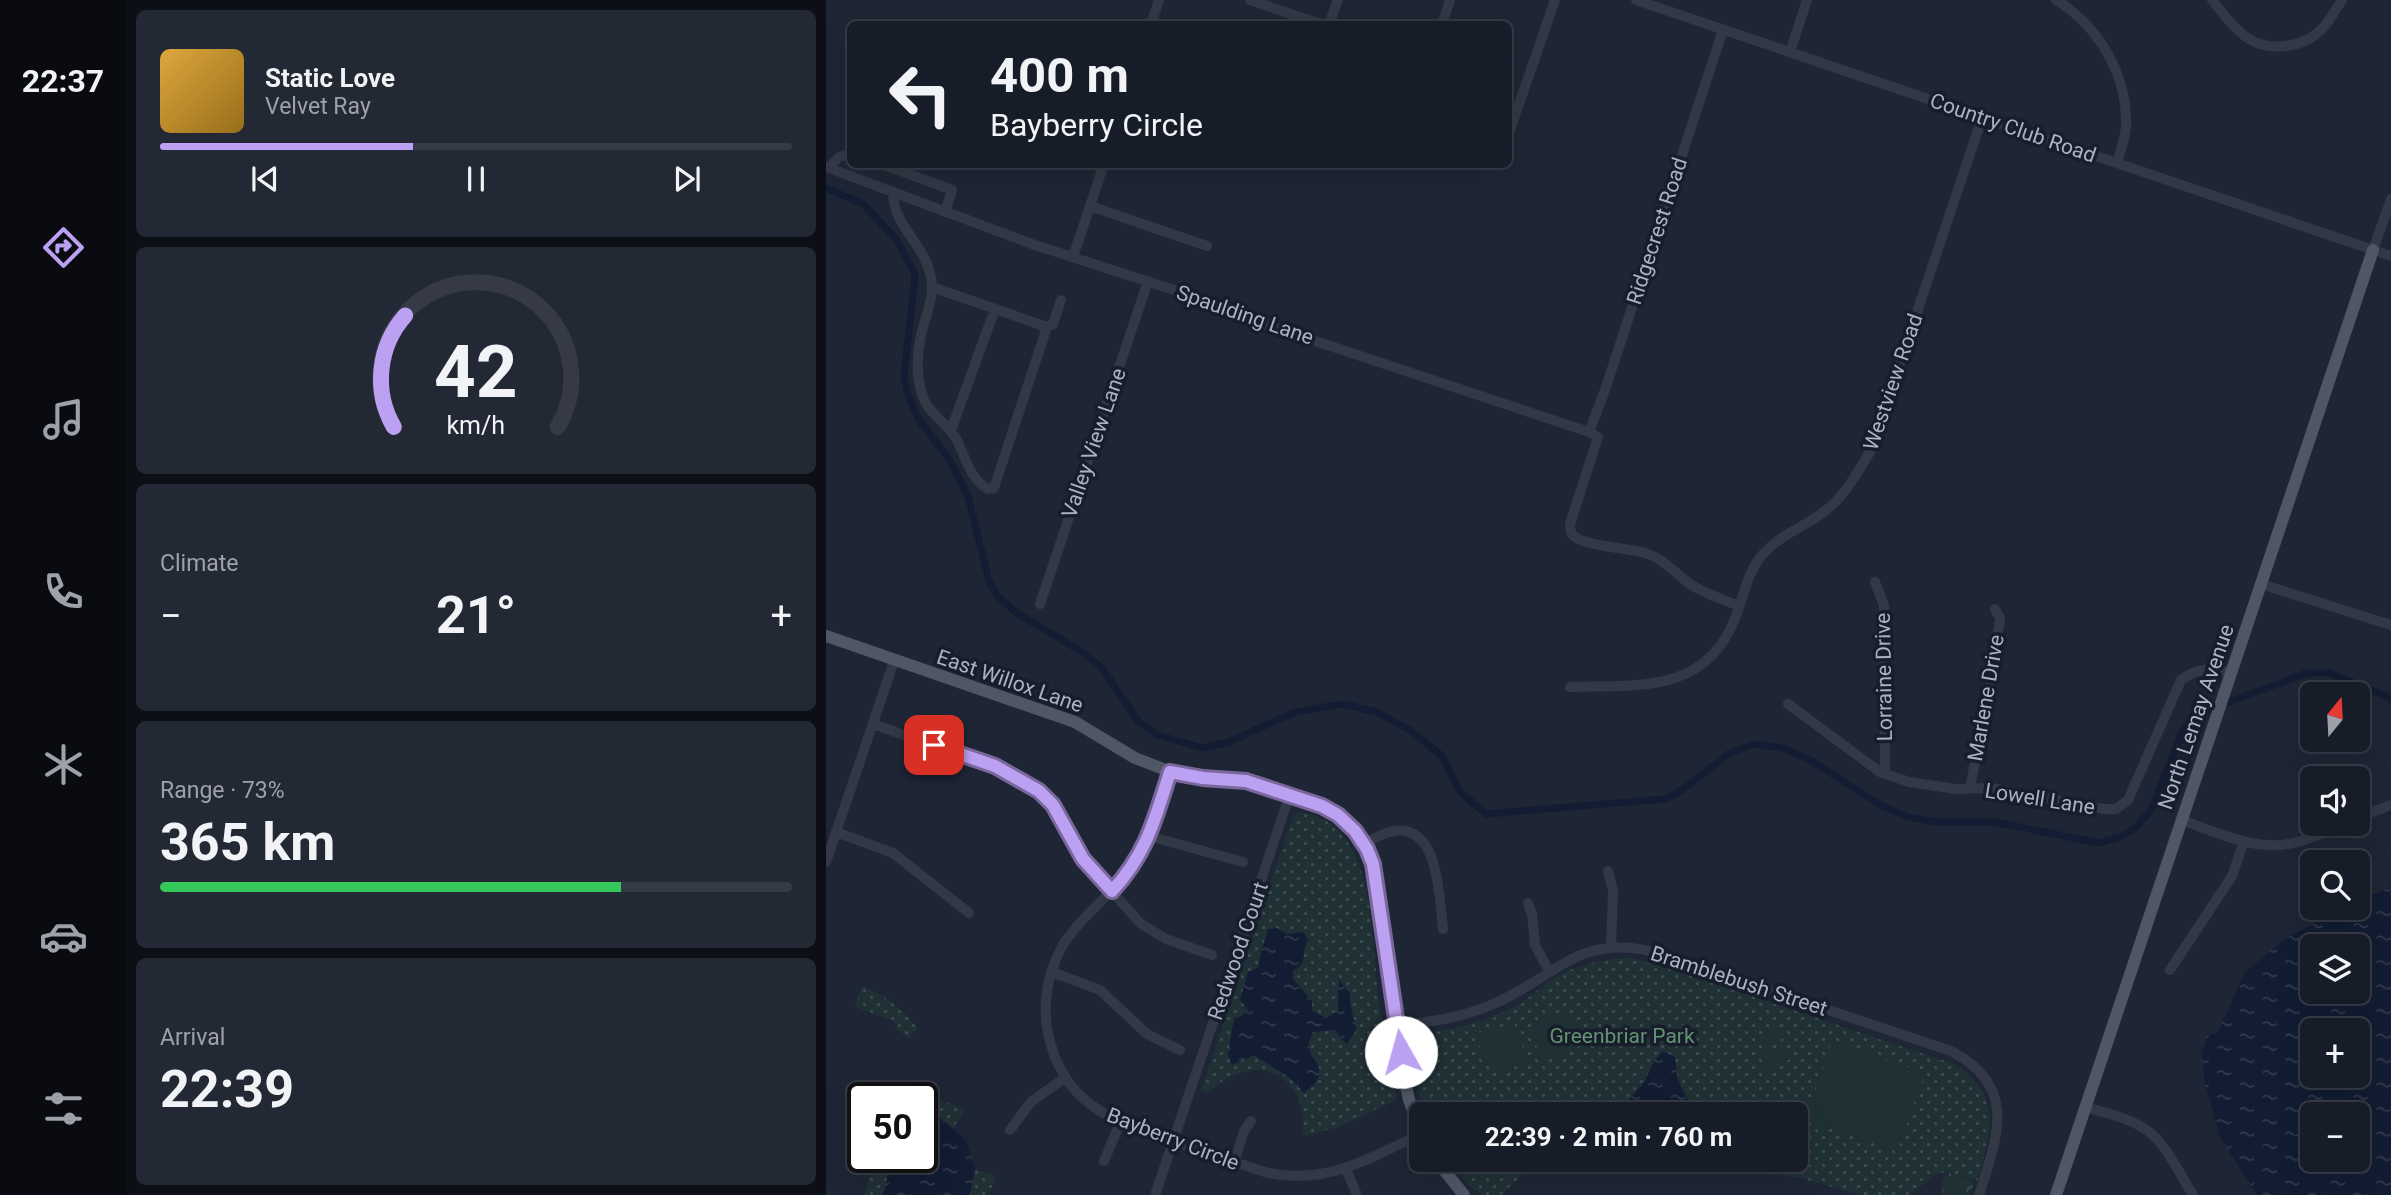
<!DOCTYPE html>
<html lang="en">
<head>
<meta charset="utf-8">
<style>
	:root { --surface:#161c28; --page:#232934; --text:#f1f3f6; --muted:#9ea1a8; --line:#353a45; --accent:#bca0f2 }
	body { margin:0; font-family:Roboto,sans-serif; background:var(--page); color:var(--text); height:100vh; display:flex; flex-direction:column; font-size:26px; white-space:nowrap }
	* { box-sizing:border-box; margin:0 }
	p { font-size:23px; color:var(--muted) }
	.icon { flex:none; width:38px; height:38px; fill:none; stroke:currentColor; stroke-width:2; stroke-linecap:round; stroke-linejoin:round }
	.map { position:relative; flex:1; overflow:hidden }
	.details { display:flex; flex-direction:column; gap:10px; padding:10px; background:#0c0f16; width:700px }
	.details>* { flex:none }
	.banner { position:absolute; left:21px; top:21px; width:665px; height:147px; border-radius:10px; box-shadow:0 7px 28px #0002,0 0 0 2px var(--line); background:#161c28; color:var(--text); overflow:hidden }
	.needle { width:46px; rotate:18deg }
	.buttons { position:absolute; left:1474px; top:682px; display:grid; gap:14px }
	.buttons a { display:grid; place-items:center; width:70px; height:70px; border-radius:10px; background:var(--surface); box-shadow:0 7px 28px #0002,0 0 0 2px var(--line); font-size:35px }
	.speed { position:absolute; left:21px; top:1082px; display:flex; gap:14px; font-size:35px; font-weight:700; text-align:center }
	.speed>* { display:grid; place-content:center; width:91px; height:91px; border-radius:50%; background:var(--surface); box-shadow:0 7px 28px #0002,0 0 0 2px var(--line); line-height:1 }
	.speed .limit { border:4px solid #111; border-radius:10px; background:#fff; color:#111 }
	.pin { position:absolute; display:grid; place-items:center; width:60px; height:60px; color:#fff; margin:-30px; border-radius:14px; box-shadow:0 4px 10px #0006 }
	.me { position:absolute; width:77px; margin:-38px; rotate:353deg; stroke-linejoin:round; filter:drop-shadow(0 0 5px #0008) }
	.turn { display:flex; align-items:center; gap:24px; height:147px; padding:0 28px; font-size:32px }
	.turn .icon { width:91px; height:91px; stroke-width:2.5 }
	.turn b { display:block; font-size:49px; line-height:60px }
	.big { font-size:52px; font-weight:700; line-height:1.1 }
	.details .tile { flex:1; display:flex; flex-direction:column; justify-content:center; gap:10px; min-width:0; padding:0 24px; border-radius:10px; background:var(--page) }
	.details .dial { align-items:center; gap:0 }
	.dial svg { height:182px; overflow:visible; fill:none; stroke:var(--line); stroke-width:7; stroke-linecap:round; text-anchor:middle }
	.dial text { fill:var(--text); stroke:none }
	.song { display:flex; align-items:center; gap:21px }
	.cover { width:84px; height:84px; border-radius:10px; background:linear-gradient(135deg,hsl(40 70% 55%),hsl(40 70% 35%)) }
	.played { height:7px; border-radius:4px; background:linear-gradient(90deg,var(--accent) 40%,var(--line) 40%) }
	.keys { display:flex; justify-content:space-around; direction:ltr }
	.heat { display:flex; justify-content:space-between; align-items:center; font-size:38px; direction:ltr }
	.charge { height:10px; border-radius:5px; background:linear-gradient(90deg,#34c759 73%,var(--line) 0) }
	.trip { position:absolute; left:583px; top:1102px; width:399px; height:70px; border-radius:10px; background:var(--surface); box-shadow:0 7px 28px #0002,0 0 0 2px var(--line); font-weight:700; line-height:70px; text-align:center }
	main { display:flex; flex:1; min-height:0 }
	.menu { display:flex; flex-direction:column; width:126px; justify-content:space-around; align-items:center; background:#090b10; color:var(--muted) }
	.menu .icon { width:49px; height:49px }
	.menu .active { color:var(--accent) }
	.menu b { font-size:32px; color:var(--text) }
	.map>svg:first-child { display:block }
</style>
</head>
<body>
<main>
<nav class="menu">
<b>22:37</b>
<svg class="icon active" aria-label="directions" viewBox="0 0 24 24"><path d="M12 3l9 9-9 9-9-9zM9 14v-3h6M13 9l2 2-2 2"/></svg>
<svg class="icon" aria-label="music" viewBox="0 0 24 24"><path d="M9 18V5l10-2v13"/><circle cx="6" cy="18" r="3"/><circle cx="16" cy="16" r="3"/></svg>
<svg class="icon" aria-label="phone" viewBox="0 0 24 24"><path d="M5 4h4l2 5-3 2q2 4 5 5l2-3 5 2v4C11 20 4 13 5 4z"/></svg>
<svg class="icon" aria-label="climate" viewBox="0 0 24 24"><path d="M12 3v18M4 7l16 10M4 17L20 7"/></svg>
<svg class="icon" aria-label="car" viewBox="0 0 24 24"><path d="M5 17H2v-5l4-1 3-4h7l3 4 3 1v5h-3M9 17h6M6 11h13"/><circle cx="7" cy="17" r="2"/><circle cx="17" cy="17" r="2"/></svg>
<svg class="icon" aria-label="filters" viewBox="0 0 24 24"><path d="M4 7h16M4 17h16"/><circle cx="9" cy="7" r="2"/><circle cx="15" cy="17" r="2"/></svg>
</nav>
<section class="details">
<div class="tile">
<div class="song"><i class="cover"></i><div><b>Static Love</b><p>Velvet Ray</p></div></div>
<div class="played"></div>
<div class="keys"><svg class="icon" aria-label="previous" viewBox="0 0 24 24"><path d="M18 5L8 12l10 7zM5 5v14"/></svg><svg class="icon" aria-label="pause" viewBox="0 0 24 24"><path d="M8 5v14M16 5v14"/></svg><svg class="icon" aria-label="next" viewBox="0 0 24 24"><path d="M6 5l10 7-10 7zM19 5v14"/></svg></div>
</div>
<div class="tile dial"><svg viewBox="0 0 100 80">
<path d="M14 69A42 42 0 1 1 86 69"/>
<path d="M14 69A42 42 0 0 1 19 20" stroke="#bca0f2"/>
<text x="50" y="56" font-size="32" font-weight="700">42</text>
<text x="50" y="72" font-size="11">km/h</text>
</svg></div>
<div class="tile"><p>Climate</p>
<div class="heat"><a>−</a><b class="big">21°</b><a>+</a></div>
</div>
<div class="tile"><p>Range · 73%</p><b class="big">365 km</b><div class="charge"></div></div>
<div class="tile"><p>Arrival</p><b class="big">22:39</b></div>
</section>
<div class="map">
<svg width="1565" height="1195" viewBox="0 0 1565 1195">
	<defs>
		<pattern id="grass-dots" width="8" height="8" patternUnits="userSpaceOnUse" patternTransform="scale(1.75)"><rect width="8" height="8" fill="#203136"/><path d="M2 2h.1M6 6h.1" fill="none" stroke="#3e4c51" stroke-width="1.8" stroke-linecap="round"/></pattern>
		<pattern id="forest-crowns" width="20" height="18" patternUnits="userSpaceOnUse" patternTransform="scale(1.75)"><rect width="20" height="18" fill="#203136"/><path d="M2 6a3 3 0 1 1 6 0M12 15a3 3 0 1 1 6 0" fill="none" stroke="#3e4c51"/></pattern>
		<pattern id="water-ripples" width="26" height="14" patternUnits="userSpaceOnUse" patternTransform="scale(1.75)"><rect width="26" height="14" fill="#121c32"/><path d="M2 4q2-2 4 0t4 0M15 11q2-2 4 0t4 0" fill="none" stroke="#323b4e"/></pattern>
	</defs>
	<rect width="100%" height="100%" fill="#1e2635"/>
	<path fill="url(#grass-dots)" d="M471,812C553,818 545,944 553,1002C557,1034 565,1066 571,1097L568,1101L509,1128L477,1136C482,1071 428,1049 382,1093L375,1091L467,816Z
		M803,957L841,968L1128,1064C1178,1094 1165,1134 1151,1181L1121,1172L1113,1173L1082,1195H1035L975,1178L932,1173L869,1160H970V1115H600L595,1103L583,1036C620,1031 653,1024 686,1008C704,999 718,983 735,974C756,963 780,960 803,957Z
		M36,986C58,994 76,1009 92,1028L83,1038L70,1029L68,1021L29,1007Z
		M72,1087L140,1109L108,1156L170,1176L163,1195H38L50,1157H96V1097H69Z
		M624,1160H724L705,1167L675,1195H656L640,1183Z"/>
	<path fill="url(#forest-crowns)" d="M777,1105L780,1106L779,1109L767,1115H743L753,1108Z
		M1124,1173L1146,1181L1148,1183L1144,1195H1116V1179Z"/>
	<path fill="#203136" d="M732,1014L748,1022C752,1036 751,1044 742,1055L713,1060L706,1022Z
		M687,1024L693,1030L700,1062C664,1079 657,1067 651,1033Z
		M954,1028L958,1038L936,1047L932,1036Z
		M1006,1041L1099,1073L1071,1152L980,1118Z
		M960,1045L965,1059L941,1069L935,1055Z"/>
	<path fill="url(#water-ripples)" fill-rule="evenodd" d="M1565,887V1195H1431L1394,1137L1379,1084L1376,1053L1381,1036L1392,1032L1419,972L1459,939L1517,908H1531V901ZM1486,947H1531V992H1486ZM1486,1031H1531V1076H1486ZM1486,1115H1531V1160H1486Z
		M451,928L461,934L477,932L482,940C474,954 483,962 467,971V979L486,1001V1011L500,1018L512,1010L513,980L524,993C523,1006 528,1016 530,1030L521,1044L514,1038L509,1030L487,1032L483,1043L485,1056C500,1069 493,1083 478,1093L464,1078L428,1055L406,1065L402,1055L408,1018L414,1017L422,1010L414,1000L422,972L433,967C433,953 439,943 442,929Z
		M837,1051L849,1057L852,1081L864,1103L861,1114L834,1115L798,1110L797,1107L819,1081L828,1061Z
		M110,1114L140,1140L149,1169L144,1195H56L59,1188L64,1161L69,1163L71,1157H96V1127Z"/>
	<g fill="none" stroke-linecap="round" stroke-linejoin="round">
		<path stroke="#121c32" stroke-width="7" d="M0,188L37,204L71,240L89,275L78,377L82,395L93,420L123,459L142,497L163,581L172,597L191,613L258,653L276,668L311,720L331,735L377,748L403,742L469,712L517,704L550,712L584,730L616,756L634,792L660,814L840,799L859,788L902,754L928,744L957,748L986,761L1056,806L1082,817L1111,822H1169L1272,843L1295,837L1310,827L1326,809L1356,732L1368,715L1481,673H1503L1565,698"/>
		<path stroke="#323846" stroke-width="10" d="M424,0L494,24
			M810,0L1565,256
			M1230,0C1273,26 1302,76 1300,127C1299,139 1294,152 1291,163
			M1386,0C1396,13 1407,27 1420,37C1442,53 1478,48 1497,28C1504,20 1510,9 1516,0
			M325,24L333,0
			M503,24L512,0
			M616,24L624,0
			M964,52L981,0
			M682,136L729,0
			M56,164L126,190L119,212
			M0,167L206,244L351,291L408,314L763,432L772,437L744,524C744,528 744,531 746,534C753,546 804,548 819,553C837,558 849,573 864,584C879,594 896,599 913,606
			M3,168L13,157L24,154
			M67,192C66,225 100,245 105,278C109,298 99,316 95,335C91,354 90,375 96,394C101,413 122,423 131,440C139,457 144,479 162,489L168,488L221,327L227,324L235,300
			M264,206L381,246
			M1547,250L1565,199
			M247,257L278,164
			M106,287L221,327
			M125,430L169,309
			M763,432L779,390L897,30
			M1049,582L1058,605L1059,774
			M1435,584L1565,625
			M214,604L322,281
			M744,687C813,685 881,694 910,616C918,595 922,570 938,553C955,534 979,527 999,511C1019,496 1031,473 1044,452L1156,118
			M962,704L1054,772L1083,782L1130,789L1165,788L1278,809H1290L1302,800L1355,680C1371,668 1386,667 1405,673
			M47,724L169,767L207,786L227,805L257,859L314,923L340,939L386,955
			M344,772C333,806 325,845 301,874C281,898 254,918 237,945C222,971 216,1003 222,1033C236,1104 286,1121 347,1141C379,1151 410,1163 442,1173C502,1185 543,1158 595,1134
			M1144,788L1165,681L1174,618L1169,609
			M1531,818L1565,805
			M1356,820C1392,833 1433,853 1471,842C1487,838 1502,831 1517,824
			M10,832L67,853L143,913
			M323,836L417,862
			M538,844C547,839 558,832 568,831C614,824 613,899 617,929
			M0,862L68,661
			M782,871L787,890L785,948
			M702,903L706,914L709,945L723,971
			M1344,970L1406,876L1418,841
			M226,972L274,990L321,1034L354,1050
			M572,1025C607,1022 640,1017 672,1002C733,974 755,932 832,953L1125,1051C1193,1086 1171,1138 1153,1195
			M1259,1107C1280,1113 1304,1118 1322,1131C1341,1145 1354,1175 1367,1195
			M184,1130L205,1102L240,1077
			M278,1161L294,1123
			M408,1162L418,1131L425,1121
			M520,1169L531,1195
			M329,1195L464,794"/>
		<path stroke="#4f5766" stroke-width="12" d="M0,636L249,722L309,758L340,770L377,778L420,781L496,806L512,815L533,837L544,856L550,877L577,1071L583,1100L595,1132
			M610,1160L638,1195
			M1230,1195L1547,250"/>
	</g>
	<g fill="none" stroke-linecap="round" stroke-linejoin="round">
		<g stroke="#7a689d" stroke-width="18">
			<path id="route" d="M108,745L169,766L213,791L227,805L257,859L286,891C321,853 329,819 344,772L377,778L420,781L496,806L512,815L529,831L541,849L547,864L575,1052"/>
		</g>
		<use href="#route" stroke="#bca0f2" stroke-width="12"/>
	</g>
	<g text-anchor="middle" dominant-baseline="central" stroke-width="7" stroke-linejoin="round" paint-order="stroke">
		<g font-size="21" fill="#abb2c3" stroke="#171d2a">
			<text transform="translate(1187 128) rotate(19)">Country Club Road</text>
			<text transform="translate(831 231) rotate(-72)">Ridgecrest Road</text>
			<text transform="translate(419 315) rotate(19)">Spaulding Lane</text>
			<text transform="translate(1067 382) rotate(-71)">Westview Road</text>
			<text transform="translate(268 443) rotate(-71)">Valley View Lane</text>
			<text transform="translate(1058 677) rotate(-91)">Lorraine Drive</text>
			<text transform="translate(184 681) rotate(19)">East Willox Lane</text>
			<text transform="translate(1160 698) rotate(-80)">Marlene Drive</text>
			<text transform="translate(1370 717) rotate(-71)">North Lemay Avenue</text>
			<text transform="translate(1214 799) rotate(9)">Lowell Lane</text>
			<text transform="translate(412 951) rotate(-71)">Redwood Court</text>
			<text transform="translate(913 981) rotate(18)">Bramblebush Street</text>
			<text transform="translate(347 1139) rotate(21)">Bayberry Circle</text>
		</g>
		<g font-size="21" fill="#639373" stroke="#171d2a">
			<text x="796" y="1036">Greenbriar Park</text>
		</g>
	</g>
</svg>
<div class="buttons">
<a><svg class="needle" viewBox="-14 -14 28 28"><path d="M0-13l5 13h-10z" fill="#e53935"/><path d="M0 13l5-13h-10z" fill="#9ea1a8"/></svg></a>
<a><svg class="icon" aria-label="sound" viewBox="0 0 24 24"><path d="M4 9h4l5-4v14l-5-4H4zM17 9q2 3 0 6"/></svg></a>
<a><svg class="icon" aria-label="search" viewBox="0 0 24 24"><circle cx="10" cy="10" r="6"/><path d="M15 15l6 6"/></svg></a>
<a><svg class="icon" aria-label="layers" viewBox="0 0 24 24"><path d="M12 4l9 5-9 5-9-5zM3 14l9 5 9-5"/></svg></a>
<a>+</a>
<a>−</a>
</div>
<div class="speed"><div class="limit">50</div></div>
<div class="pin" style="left:108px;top:745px;background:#d93025"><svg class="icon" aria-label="arrive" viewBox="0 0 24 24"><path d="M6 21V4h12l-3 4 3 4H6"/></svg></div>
<svg class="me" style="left:575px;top:1052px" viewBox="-20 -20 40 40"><circle r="19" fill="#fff"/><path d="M0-13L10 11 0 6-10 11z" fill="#bca0f2"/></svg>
<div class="trip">22:39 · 2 min · 760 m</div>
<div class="banner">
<div class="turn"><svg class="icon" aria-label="left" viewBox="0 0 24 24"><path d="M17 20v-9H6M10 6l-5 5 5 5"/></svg><div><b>400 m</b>Bayberry Circle</div></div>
</div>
</div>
</main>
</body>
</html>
